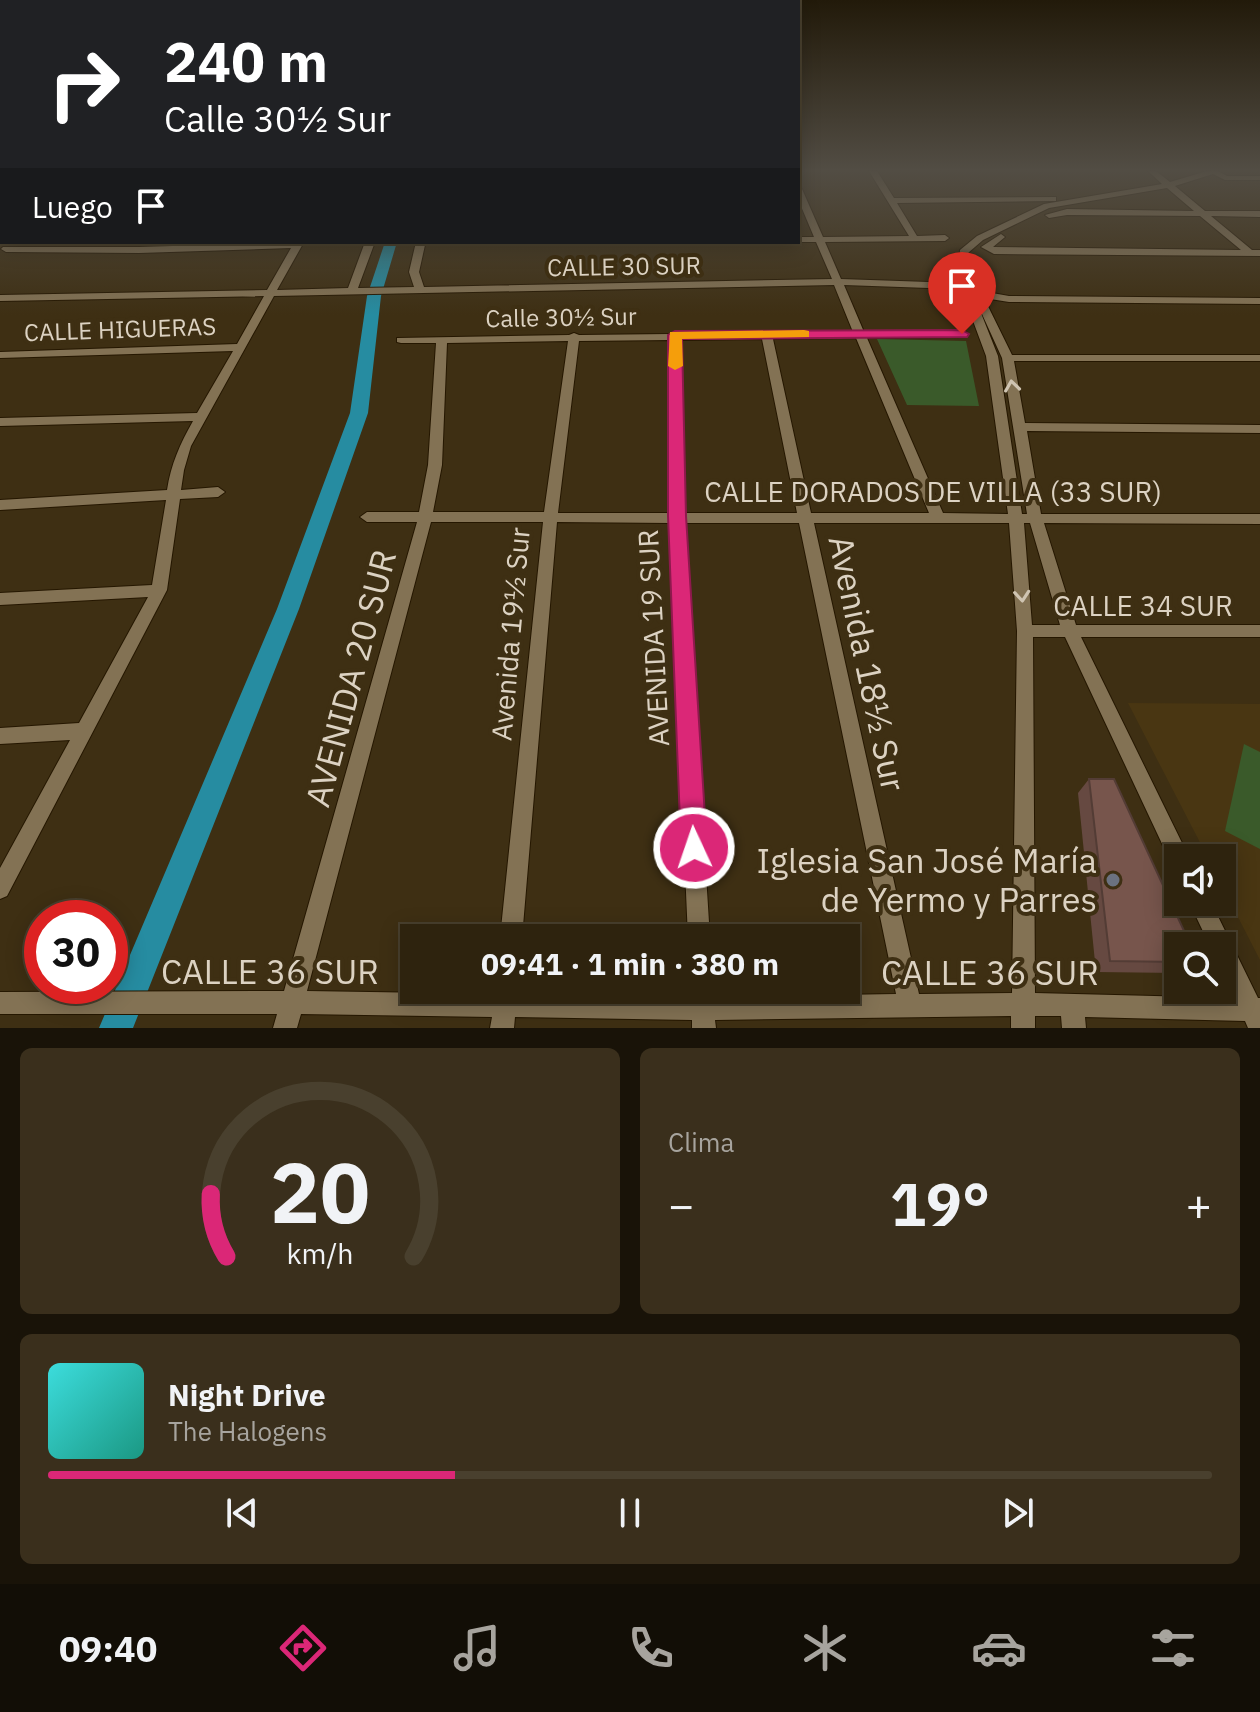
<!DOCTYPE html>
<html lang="es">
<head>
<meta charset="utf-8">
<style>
	:root { --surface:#2e230e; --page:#3a2f1c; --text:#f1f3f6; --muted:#a7a49e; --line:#49402e; --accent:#db2777 }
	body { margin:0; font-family:"IBM Plex Sans",sans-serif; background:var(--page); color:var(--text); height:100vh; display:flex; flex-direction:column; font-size:30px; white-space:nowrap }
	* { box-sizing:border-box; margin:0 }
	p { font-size:26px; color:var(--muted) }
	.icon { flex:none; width:44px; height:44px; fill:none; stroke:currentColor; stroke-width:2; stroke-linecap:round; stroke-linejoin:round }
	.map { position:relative; height:1028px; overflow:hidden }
	.details { display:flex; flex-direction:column; gap:20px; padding:20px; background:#191308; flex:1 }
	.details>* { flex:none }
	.guide { position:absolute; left:0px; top:0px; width:800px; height:244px; box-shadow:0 4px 20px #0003,0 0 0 2px var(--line); background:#202124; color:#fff; overflow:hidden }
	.buttons { position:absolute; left:1164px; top:844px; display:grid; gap:16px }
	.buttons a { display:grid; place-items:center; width:72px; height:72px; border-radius:0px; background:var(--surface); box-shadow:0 4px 20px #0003,0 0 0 2px var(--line); font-size:40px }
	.speed { position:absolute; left:24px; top:900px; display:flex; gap:16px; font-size:40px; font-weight:700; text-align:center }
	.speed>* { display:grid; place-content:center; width:104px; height:104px; border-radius:50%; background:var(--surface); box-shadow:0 4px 20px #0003,0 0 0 2px var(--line); line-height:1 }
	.speed .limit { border:12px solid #d22; background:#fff; color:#111 }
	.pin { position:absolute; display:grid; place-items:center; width:68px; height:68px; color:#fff; margin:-82px -34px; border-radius:50% 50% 50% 0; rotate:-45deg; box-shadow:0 0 8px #0007 }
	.pin .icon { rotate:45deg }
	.me { position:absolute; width:88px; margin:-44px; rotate:357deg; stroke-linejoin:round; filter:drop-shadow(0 0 6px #0008) }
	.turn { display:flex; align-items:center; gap:28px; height:168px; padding:0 32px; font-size:36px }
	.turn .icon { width:104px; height:104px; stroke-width:2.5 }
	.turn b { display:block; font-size:56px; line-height:68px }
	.then { display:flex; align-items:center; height:76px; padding:0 32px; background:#0003; gap:16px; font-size:30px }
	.big { font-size:60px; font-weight:700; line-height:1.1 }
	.details .widget { flex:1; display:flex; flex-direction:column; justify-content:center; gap:12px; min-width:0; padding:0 28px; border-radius:12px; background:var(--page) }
	.details .dial { align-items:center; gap:0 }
	.dial svg { height:208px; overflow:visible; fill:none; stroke:var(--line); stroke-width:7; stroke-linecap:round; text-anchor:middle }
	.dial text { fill:var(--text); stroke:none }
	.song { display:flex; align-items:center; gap:24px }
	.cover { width:96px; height:96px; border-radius:12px; background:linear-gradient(135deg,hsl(180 70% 55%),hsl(170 70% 35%)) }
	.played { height:8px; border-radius:4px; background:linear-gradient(90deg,var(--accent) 35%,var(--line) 35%) }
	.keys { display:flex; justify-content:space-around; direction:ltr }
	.heat { display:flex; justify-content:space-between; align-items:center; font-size:44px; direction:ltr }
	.details .tiles { flex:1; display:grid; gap:20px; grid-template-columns:1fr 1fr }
	.widget:last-child { grid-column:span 2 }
	.trip { position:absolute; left:400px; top:924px; width:460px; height:80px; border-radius:0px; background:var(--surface); box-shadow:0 4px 20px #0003,0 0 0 2px var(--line); font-weight:700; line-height:80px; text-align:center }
	.tab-bar { display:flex; height:128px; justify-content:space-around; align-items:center; background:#120e06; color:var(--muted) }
	.tab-bar .icon { width:56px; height:56px }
	.tab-bar .active { color:var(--accent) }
	.tab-bar b { font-size:36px; color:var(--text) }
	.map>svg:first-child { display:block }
</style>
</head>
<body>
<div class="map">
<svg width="1260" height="1028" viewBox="0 0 1260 1028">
	<rect width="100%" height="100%" fill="#3e2f13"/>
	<path fill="#493612" d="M1128,703L1260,704V960L1222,886V858H1208Z"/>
	<path fill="#3a5a2a" d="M877,339L966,341L979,406L907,405Z
		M1244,744L1260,752V849L1225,831Z"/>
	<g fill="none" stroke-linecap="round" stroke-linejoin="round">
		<path fill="#268ca1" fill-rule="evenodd" d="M385,242H397L381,296L368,413L299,609L133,1028H99L277,609L350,413L367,296Z"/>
		<g stroke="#251700" stroke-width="2">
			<path id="street" d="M869,171H877L894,198L1056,197V201H1053L897,203L917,236L945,235L949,238L945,241L825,242L841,279L929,282L970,289L959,261L960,250L977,236L1044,204L1162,184L1148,171H1156L1170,182L1207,171H1218L1227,176H1260V180H1225L1213,174L1175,186L1205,211H1260V217L1211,216L1252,250H1260V256L994,254L981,247L1001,234L1005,237L993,247L1241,250L1200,216L1067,215L1049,218L1045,215L1067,209L1194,211L1167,188L1049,208L983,240L968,253L969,261L981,291L1009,296L1260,298V304L1009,302L984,298L1012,355H1260V361H1014L1025,423L1260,425V433L1027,431L1041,514H1260V524L1044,523L1076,625H1260V637H1081L1186,851L1189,858H1178V868L1172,865L1065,637H1033L1035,993L1234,998L1222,973V946H1210L1189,902H1211L1258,998H1260V1028H1248L1245,1021L1085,1017L1086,1028H1062L1061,1016H1035V1028H1011V1016L715,1020L716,1028H692V1020L515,1017L514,1028H490L492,1017L301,1014L297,1028H273L277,1014H0V992L284,991L417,522H367L360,517L367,512H419L428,465L436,343H401L397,342V338L569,335L574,333L579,335L670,334L675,332L680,334L761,333L766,331L771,333L853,332L834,285L274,296L191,446L184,470L181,490L218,487L225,492L218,497L180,499L167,590L7,896L0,899V868L70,740L0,744V728L79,723L148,597L0,605V593L152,585L166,500L0,510V500L167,490C171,464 180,444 193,421L0,426V418L197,413L233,351L0,358V352L237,344L264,296L0,301V295L267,290L291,248L139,253L6,252L1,249L3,247H139L304,242L277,290L348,288L365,242H375L358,288L414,287L409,272L416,242H472L467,245H425L419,272L424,287L832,279L816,242H795H798V237H814L798,199V187L802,189L823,237L909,236ZM844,285L929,288L963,294L986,356L1008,514L943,513L867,338L962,337L966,336V332H864ZM977,303L1002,358L1027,514H1022L998,356ZM856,338L929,513H811L773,339ZM762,339L797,513H684L680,340ZM670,340V513H558L579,341ZM568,341L544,512H433L442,465L447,343ZM431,522H543L500,938H522L557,522L670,523L688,938H710L684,523H799L896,994L713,997L712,990H690V997L517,994V990H495L494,994L307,991ZM814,523H1009L1017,631L1012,993L919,994ZM1024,523H1030L1060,625H1032Z
				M0,177H2V181H0Z
				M0,206H2V212H0Z"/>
		</g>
		<use href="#street" fill="#837254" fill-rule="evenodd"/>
	</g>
	<path fill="#664941" d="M1089,779L1178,946V973L1096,972L1078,793Z"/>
	<path fill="#77554c" stroke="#533c35" stroke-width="2" d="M1089,779H1114L1191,946H1178V962L1110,961Z"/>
	<defs><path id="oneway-chevron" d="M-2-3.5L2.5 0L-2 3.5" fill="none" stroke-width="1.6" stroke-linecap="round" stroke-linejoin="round" transform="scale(2)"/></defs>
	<g stroke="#cfc4b2">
		<use href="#oneway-chevron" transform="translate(1012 386) rotate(-98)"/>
		<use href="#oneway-chevron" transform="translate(1022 596) rotate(85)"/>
	</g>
	<linearGradient id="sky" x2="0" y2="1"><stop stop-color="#221a0a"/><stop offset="0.54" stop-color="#524d44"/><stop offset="1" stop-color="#524d44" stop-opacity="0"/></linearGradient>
	<rect width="1260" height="315" fill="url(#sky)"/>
	<path fill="#db2777" stroke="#8e194d" stroke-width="2" d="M962,330L969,334L967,337L682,339L686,516L707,848L703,857L694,861L685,857L681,848L668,516V335L675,331Z"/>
	<path fill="#f59e0b" d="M804,330L809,331V337L682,339L683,366L675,370L668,366L670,332Z"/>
	<circle fill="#6b7280" stroke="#3e2f13" stroke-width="3" cx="1113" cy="880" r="8"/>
	<g text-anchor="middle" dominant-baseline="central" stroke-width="8" stroke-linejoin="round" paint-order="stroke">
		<g font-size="24" fill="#dcd2c2" stroke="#3e2f13">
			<text transform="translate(624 266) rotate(-1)">CALLE 30 SUR</text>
			<text transform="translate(561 317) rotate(-1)">Calle 30½ Sur</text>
			<text transform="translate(120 329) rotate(-2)">CALLE HIGUERAS</text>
		</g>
		<g font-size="28" fill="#dcd2c2" stroke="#3e2f13">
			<text x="933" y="491">CALLE DORADOS DE VILLA (33 SUR)</text>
			<text x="1143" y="605">CALLE 34 SUR</text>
			<text transform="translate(510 634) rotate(-85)">Avenida 19½ Sur</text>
			<text transform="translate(653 638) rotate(-93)">AVENIDA 19 SUR</text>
		</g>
		<g font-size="34" fill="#dcd2c2" stroke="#3e2f13">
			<text transform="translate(868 663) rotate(78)">Avenida 18½ Sur</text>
			<text transform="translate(350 678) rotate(-75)">AVENIDA 20 SUR</text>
			<text x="270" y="971">CALLE 36 SUR</text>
			<text x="990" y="972">CALLE 36 SUR</text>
		</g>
		<g font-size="34" fill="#dcd2c2" stroke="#3e2f13" text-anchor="end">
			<text x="1097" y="860">Iglesia San José María<tspan x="1097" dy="39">de Yermo y Parres</tspan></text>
		</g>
	</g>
</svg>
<div class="buttons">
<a><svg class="icon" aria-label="sound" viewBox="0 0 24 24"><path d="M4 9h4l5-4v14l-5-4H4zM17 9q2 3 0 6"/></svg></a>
<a><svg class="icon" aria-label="search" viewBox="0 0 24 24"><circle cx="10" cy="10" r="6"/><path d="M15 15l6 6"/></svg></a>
</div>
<div class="speed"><div class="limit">30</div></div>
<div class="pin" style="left:962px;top:334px;background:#d93025"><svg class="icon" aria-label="arrive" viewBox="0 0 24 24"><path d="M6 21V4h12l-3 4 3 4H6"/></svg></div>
<svg class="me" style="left:694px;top:848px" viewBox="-20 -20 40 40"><circle r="17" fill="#db2777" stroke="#fff" stroke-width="3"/><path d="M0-11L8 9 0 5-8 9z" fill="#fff"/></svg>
<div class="trip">09:41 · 1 min · 380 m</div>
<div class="guide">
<div class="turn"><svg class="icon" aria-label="right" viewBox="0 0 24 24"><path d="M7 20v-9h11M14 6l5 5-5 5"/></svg><div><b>240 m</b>Calle 30½ Sur</div></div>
<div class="then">Luego<svg class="icon" aria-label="arrive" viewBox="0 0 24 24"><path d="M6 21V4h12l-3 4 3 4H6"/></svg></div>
</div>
</div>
<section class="details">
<div class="tiles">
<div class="widget dial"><svg viewBox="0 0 100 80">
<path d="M14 69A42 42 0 1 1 86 69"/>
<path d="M14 69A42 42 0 0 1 8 45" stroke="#db2777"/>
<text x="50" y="56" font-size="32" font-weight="700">20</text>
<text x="50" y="72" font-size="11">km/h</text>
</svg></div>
<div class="widget"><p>Clima</p>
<div class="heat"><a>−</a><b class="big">19°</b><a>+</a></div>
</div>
<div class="widget">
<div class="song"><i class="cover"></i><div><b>Night Drive</b><p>The Halogens</p></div></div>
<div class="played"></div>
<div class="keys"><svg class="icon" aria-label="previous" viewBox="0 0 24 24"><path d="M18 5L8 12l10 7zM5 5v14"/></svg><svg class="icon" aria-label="pause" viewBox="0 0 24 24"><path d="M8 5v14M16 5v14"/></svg><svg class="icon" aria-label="next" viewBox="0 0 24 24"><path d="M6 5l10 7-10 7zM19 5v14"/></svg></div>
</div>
</div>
</section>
<nav class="tab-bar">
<b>09:40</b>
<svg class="icon active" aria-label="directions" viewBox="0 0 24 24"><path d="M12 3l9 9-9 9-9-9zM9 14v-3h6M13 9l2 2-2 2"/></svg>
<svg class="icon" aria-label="music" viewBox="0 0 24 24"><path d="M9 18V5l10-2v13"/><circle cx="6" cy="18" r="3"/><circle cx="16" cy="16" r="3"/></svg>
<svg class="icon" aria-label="phone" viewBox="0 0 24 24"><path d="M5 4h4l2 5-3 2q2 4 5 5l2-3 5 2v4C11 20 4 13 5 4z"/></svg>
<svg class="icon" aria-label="climate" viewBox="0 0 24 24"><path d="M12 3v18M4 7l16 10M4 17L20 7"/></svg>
<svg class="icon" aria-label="car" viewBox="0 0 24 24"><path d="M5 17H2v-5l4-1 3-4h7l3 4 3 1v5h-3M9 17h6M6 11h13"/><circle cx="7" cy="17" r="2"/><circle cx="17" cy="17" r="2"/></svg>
<svg class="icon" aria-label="filters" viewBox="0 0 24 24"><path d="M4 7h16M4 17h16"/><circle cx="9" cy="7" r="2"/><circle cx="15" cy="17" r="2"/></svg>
</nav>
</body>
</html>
